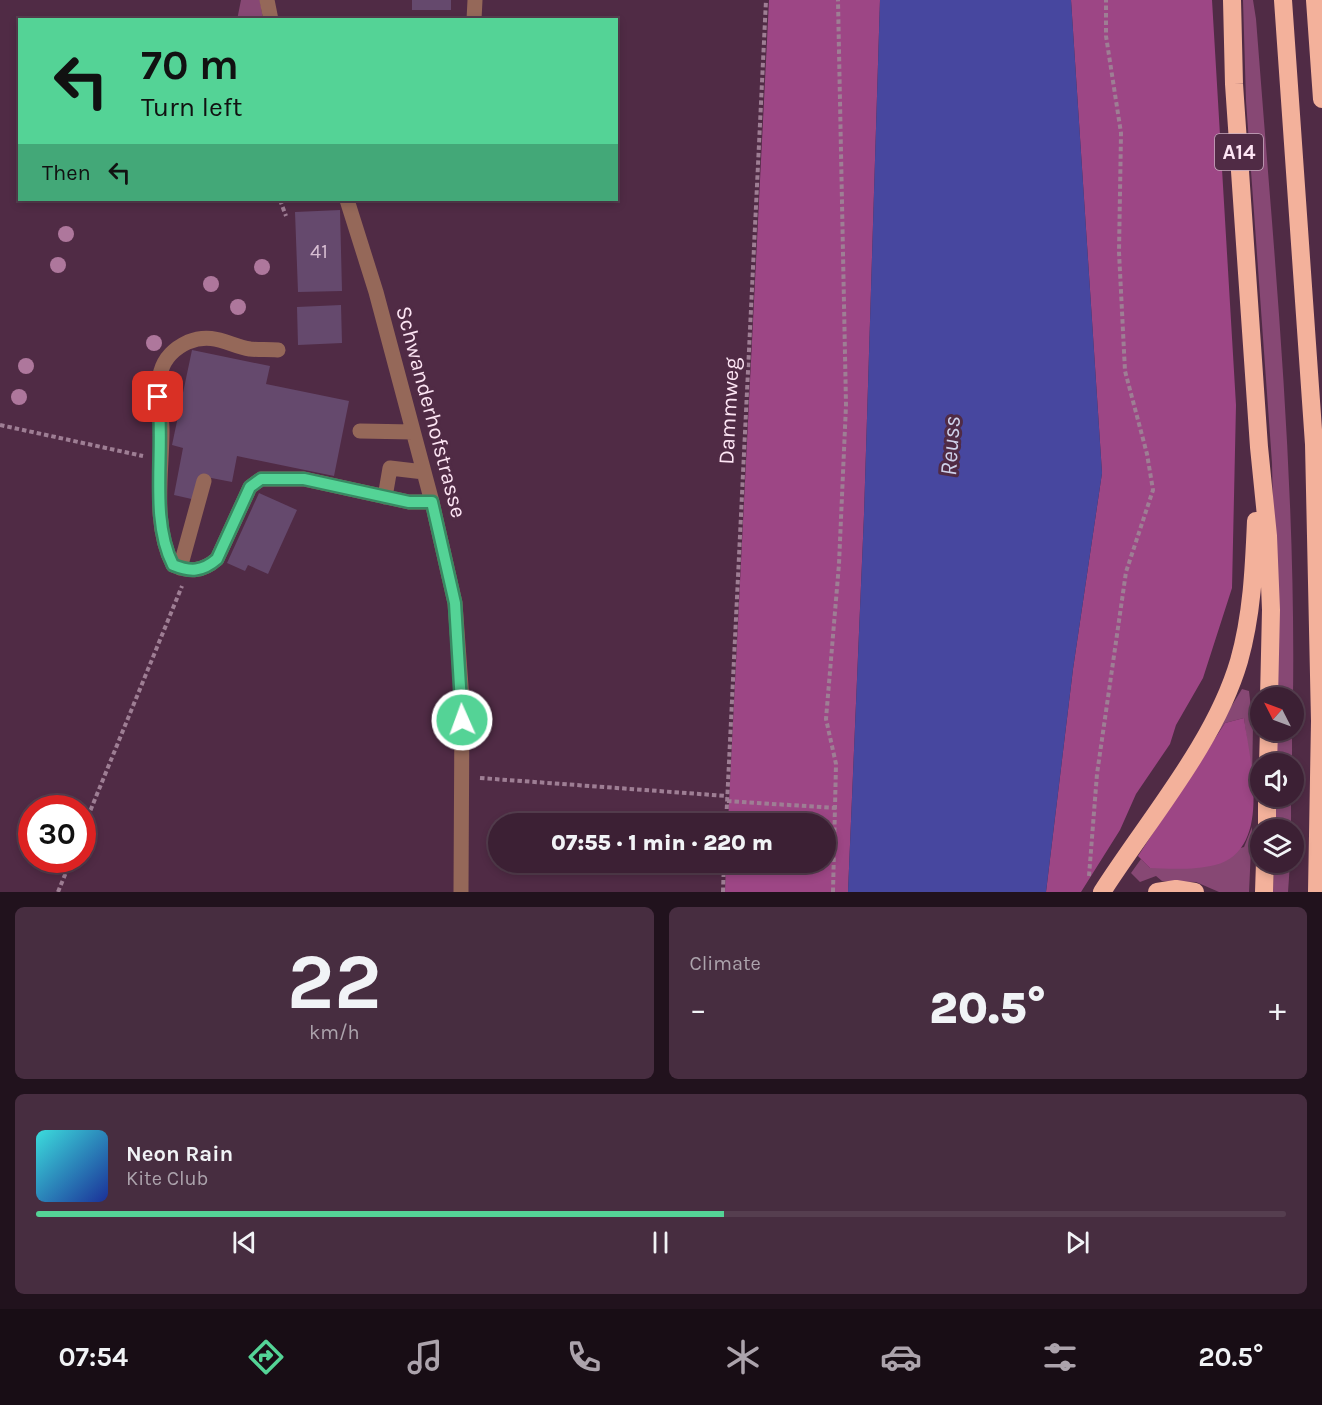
<!DOCTYPE html>
<html lang="en">
<head>
<meta charset="utf-8">
<style>
	:root { --surface:#3c2034; --page:#472d40; --text:#f1f3f6; --muted:#aca3ac; --line:#553e4f; --accent:#54d396 }
	body { margin:0; font-family:Karla,sans-serif; background:var(--page); color:var(--text); height:100vh; display:flex; flex-direction:column; font-size:22px; white-space:nowrap }
	* { box-sizing:border-box; margin:0 }
	p { font-size:20px; color:var(--muted) }
	.icon { flex:none; width:33px; height:33px; fill:none; stroke:currentColor; stroke-width:2; stroke-linecap:round; stroke-linejoin:round }
	.map { position:relative; height:892px; overflow:hidden }
	.panel { display:flex; flex-direction:column; gap:15px; padding:15px; background:#21121d; flex:1 }
	.panel>* { flex:none }
	.banner { position:absolute; left:18px; top:18px; width:600px; height:183px; border-radius:0px; box-shadow:0 3px 9px #0003,0 0 0 2px var(--line); background:#54d396; color:#111; overflow:hidden }
	.needle { width:39px; rotate:312deg }
	.controls { position:absolute; left:1250px; top:687px; display:grid; gap:12px }
	.controls a { display:grid; place-items:center; width:54px; height:54px; border-radius:50%; background:var(--surface); box-shadow:0 3px 9px #0003,0 0 0 2px var(--line); font-size:30px }
	.speed { position:absolute; left:18px; top:795px; display:flex; gap:12px; font-size:30px; font-weight:700; text-align:center }
	.speed>* { display:grid; place-content:center; width:78px; height:78px; border-radius:50%; background:var(--surface); box-shadow:0 3px 9px #0003,0 0 0 2px var(--line); line-height:1 }
	.speed .limit { border:9px solid #d22; background:#fff; color:#111 }
	.pin { position:absolute; display:grid; place-items:center; width:51px; height:51px; color:#fff; margin:-26px; border-radius:12px; box-shadow:0 3px 9px #0006 }
	.me { position:absolute; width:66px; margin:-33px; rotate:358deg; stroke-linejoin:round; filter:drop-shadow(0 0 4px #0008) }
	.turn { display:flex; align-items:center; gap:21px; height:126px; padding:0 24px; font-size:27px }
	.turn .icon { width:78px; height:78px; stroke-width:2.5 }
	.turn b { display:block; font-size:42px; line-height:51px }
	.then { display:flex; align-items:center; height:57px; padding:0 24px; background:#0003; gap:12px; font-size:22px }
	.big { font-size:45px; font-weight:800; line-height:1.1 }
	.panel .tile { flex:1; display:flex; flex-direction:column; justify-content:center; gap:9px; min-width:0; padding:0 21px; border-radius:9px; background:var(--page) }
	.panel .dial { align-items:center; gap:0 }
	.dial b { font-size:78px; line-height:1 }
	.song { display:flex; align-items:center; gap:18px }
	.cover { width:72px; height:72px; border-radius:9px; background:linear-gradient(135deg,hsl(180 70% 55%),hsl(230 70% 35%)) }
	.played { height:6px; border-radius:3px; background:linear-gradient(90deg,var(--accent) 55%,var(--line) 55%) }
	.keys { display:flex; justify-content:space-around; direction:ltr }
	.heat { display:flex; justify-content:space-between; align-items:center; font-size:33px; direction:ltr }
	.panel .tiles { flex:1; display:grid; gap:15px; grid-template-columns:1fr 1fr }
	.tile:last-child { grid-column:span 2 }
	.trip { position:absolute; left:488px; top:813px; width:348px; height:60px; border-radius:30px; background:var(--surface); box-shadow:0 3px 9px #0003,0 0 0 2px var(--line); font-weight:800; line-height:60px; text-align:center }
	.tab-bar { display:flex; height:96px; justify-content:space-around; align-items:center; background:#180d15; color:var(--muted) }
	.tab-bar .icon { width:42px; height:42px }
	.tab-bar .on { color:var(--accent) }
	.tab-bar b { font-size:27px; color:var(--text) }
	.map>svg:first-child { display:block }
</style>
</head>
<body>
<div class="map">
<svg width="1322" height="892" viewBox="0 0 1322 892">
	<rect width="100%" height="100%" fill="#502b45"/>
	<path fill="#874874" d="M241,0H260L263,19L237,20Z
		M1243,0H1253L1256,19C1273,245 1296,471 1293,697H1277L1272,463L1246,101Z
		M1242,689L1249,691L1253,725L1252,781L1244,718L1225,723L1189,775Z
		M1277,731H1292V763L1277,764Z
		M1276,797H1291V829L1275,830Z
		M1252,827L1249,892H1219L1196,882L1162,881L1156,876L1140,882L1131,873L1141,859L1150,868H1167L1244,847Z
		M1274,863H1290L1288,892H1273Z"/>
	<path fill="#9d4685" d="M769,0H880L864,515L848,892H725L726,863L825,862V824L728,823Z
		M1071,0H1212L1236,405L1232,588L1203,678L1176,725L1170,744L1136,794L1120,830L1081,892H1046L1073,669L1102,473Z
		M1244,718C1250,761 1273,850 1215,865C1196,870 1170,869 1150,868L1138,856L1225,723Z"/>
	<path fill="#47479f" d="M880,0H1071L1102,473L1073,669L1046,892H848L864,515Z"/>
	<path fill="#65496d" d="M412,0H451V10H412Z
		M340,210L342,291L298,292L295,212Z
		M341,305L342,343L298,345L297,307Z
		M192,350L270,366L266,384L349,401L334,476L237,456L232,482L201,476L196,500L174,495L183,448L172,445Z
		M259,493L297,510L268,574L248,565L245,571L227,563Z"/>
	<g fill="none" stroke-linecap="round" stroke-linejoin="round">
		<path stroke="#9e7e94" stroke-width="4" stroke-dasharray="4.5 3" stroke-linecap="butt" d="M280,200L286,216
			M0,425L143,456
			M480,778L727,796
			M727,801L836,808
			M726,824L766,0
			M82,831L182,586
			M1089,876L1097,774L1126,572L1153,490L1147,454L1125,371L1119,252L1121,133L1106,36V0
			M58,892L71,860
			M723,892L724,862
			M833,892L836,764L826,719L839,564L846,405L838,0"/>
		<path stroke="#956859" stroke-width="15" d="M267,0L271,20
			M474,20L475,0
			M347,200L376,292L432,502L455,603L462,700L461,892
			M278,350C269,349 259,350 250,349C228,345 213,332 188,342C175,348 165,357 161,371C154,391 162,409 162,430C162,474 152,524 173,565C190,572 202,572 217,559L250,487L261,479H304L409,502H432
			M360,431L413,432
			M385,497L390,468L424,472
			M180,568L204,481"/>
		<path stroke="#f3b19b" stroke-width="18" d="M1232,0L1234,84L1259,447L1268,536L1271,610L1269,698
			M1283,0L1314,444L1320,721L1317,892
			M1315,0L1322,99
			M1268,764L1269,730
			M1267,830V796
			M1102,892C1148,820 1215,743 1239,661C1252,615 1254,568 1256,521
			M1157,892L1176,889L1195,892
			M1264,892L1265,862"/>
	</g>
	<g fill="#ae779c">
		<circle cx="66" cy="234" r="8"/>
		<circle cx="58" cy="265" r="8"/>
		<circle cx="262" cy="267" r="8"/>
		<circle cx="211" cy="284" r="8"/>
		<circle cx="238" cy="307" r="8"/>
		<circle cx="154" cy="343" r="8"/>
		<circle cx="26" cy="366" r="8"/>
		<circle cx="19" cy="397" r="8"/>
	</g>
	<g fill="none" stroke-linecap="round" stroke-linejoin="round">
		<g stroke="#378962" stroke-width="15">
			<path id="route" d="M158,397C165,450 149,518 173,565C190,572 202,572 217,559L250,487L261,479H304L409,502H432L455,603L462,720"/>
		</g>
		<use href="#route" stroke="#54d396" stroke-width="10"/>
	</g>
	<g text-anchor="middle" dominant-baseline="central" stroke-width="6" stroke-linejoin="round" paint-order="stroke">
		<g font-size="20" fill="#d7bed2">
			<text x="319" y="251">41</text>
		</g>
		<rect fill="#502b45" stroke="#c9adc0" stroke-width="1.5" x="1215" y="134" width="48" height="36" rx="4.5"/>
		<g font-size="21" font-weight="bold" fill="#fde5f4">
			<text x="1239" y="152">A14</text>
		</g>
		<g font-size="22" fill="#fde5f4" stroke="#502b45">
			<text transform="translate(729 411) rotate(-87)">Dammweg</text>
			<text transform="translate(431 412) rotate(75)">Schwanderhofstrasse</text>
		</g>
		<g font-size="24" font-style="italic" fill="#ced1ea" stroke="#502b45">
			<text transform="translate(950 446) rotate(-86)">Reuss</text>
		</g>
	</g>
</svg>
<div class="controls">
<a><svg class="needle" viewBox="-14 -14 28 28"><path d="M0-13l5 13h-10z" fill="#e53935"/><path d="M0 13l5-13h-10z" fill="#aca3ac"/></svg></a>
<a><svg class="icon" aria-label="sound" viewBox="0 0 24 24"><path d="M4 9h4l5-4v14l-5-4H4zM17 9q2 3 0 6"/></svg></a>
<a><svg class="icon" aria-label="layers" viewBox="0 0 24 24"><path d="M12 4l9 5-9 5-9-5zM3 14l9 5 9-5"/></svg></a>
</div>
<div class="speed"><div class="limit">30</div></div>
<div class="pin" style="left:158px;top:397px;background:#d93025"><svg class="icon" aria-label="arrive" viewBox="0 0 24 24"><path d="M6 21V4h12l-3 4 3 4H6"/></svg></div>
<svg class="me" style="left:462px;top:720px" viewBox="-20 -20 40 40"><circle r="17" fill="#54d396" stroke="#fff" stroke-width="3"/><path d="M0-11L8 9 0 5-8 9z" fill="#fff"/></svg>
<div class="trip">07:55 · 1 min · 220 m</div>
<div class="banner">
<div class="turn"><svg class="icon" aria-label="left" viewBox="0 0 24 24"><path d="M17 20v-9H6M10 6l-5 5 5 5"/></svg><div><b>70 m</b>Turn left</div></div>
<div class="then">Then<svg class="icon" aria-label="left" viewBox="0 0 24 24"><path d="M17 20v-9H6M10 6l-5 5 5 5"/></svg></div>
</div>
</div>
<section class="panel">
<div class="tiles">
<div class="tile dial"><b>22</b><p>km/h</p></div>
<div class="tile"><p>Climate</p>
<div class="heat"><a>−</a><b class="big">20.5°</b><a>+</a></div>
</div>
<div class="tile">
<div class="song"><i class="cover"></i><div><b>Neon Rain</b><p>Kite Club</p></div></div>
<div class="played"></div>
<div class="keys"><svg class="icon" aria-label="previous" viewBox="0 0 24 24"><path d="M18 5L8 12l10 7zM5 5v14"/></svg><svg class="icon" aria-label="pause" viewBox="0 0 24 24"><path d="M8 5v14M16 5v14"/></svg><svg class="icon" aria-label="next" viewBox="0 0 24 24"><path d="M6 5l10 7-10 7zM19 5v14"/></svg></div>
</div>
</div>
</section>
<nav class="tab-bar">
<b>07:54</b>
<svg class="icon on" aria-label="directions" viewBox="0 0 24 24"><path d="M12 3l9 9-9 9-9-9zM9 14v-3h6M13 9l2 2-2 2"/></svg>
<svg class="icon" aria-label="music" viewBox="0 0 24 24"><path d="M9 18V5l10-2v13"/><circle cx="6" cy="18" r="3"/><circle cx="16" cy="16" r="3"/></svg>
<svg class="icon" aria-label="phone" viewBox="0 0 24 24"><path d="M5 4h4l2 5-3 2q2 4 5 5l2-3 5 2v4C11 20 4 13 5 4z"/></svg>
<svg class="icon" aria-label="climate" viewBox="0 0 24 24"><path d="M12 3v18M4 7l16 10M4 17L20 7"/></svg>
<svg class="icon" aria-label="car" viewBox="0 0 24 24"><path d="M5 17H2v-5l4-1 3-4h7l3 4 3 1v5h-3M9 17h6M6 11h13"/><circle cx="7" cy="17" r="2"/><circle cx="17" cy="17" r="2"/></svg>
<svg class="icon" aria-label="filters" viewBox="0 0 24 24"><path d="M4 7h16M4 17h16"/><circle cx="9" cy="7" r="2"/><circle cx="15" cy="17" r="2"/></svg>
<b>20.5°</b>
</nav>
</body>
</html>
